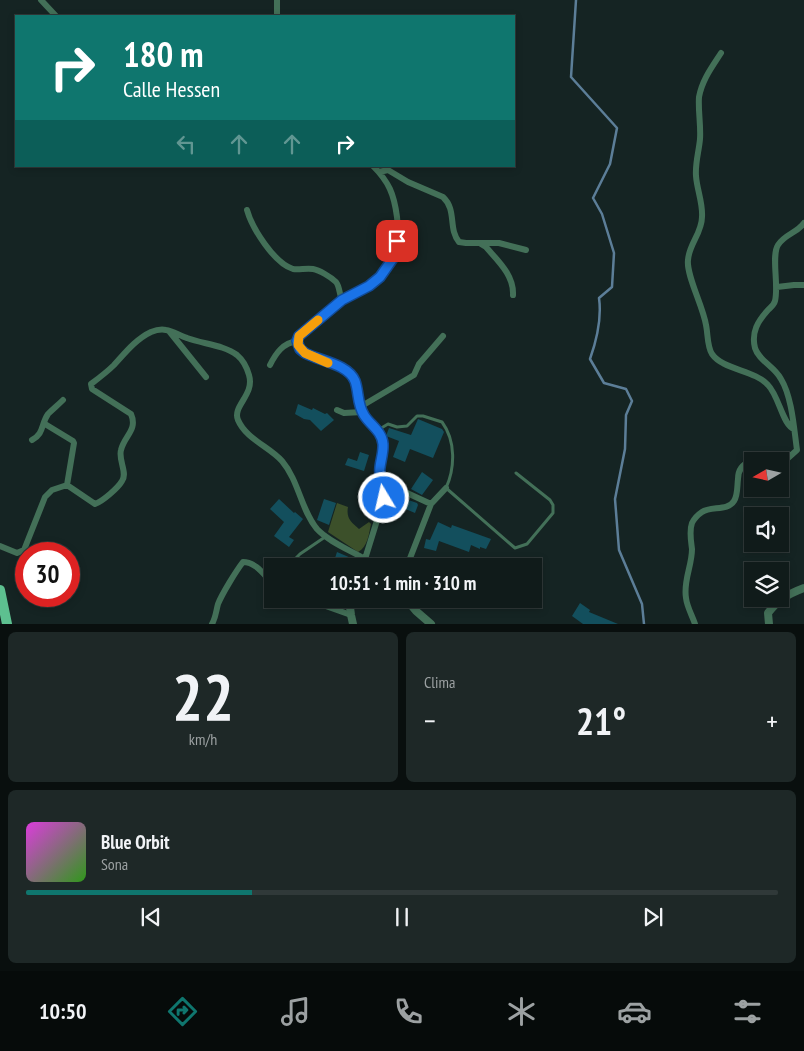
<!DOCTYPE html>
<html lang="es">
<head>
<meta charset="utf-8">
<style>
	:root { --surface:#101b1a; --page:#1e2827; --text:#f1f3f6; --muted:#9ca1a2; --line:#303939; --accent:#0f766e }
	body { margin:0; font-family:"PT Sans Narrow",sans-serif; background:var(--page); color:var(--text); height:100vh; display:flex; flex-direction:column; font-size:19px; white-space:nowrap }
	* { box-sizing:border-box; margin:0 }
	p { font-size:16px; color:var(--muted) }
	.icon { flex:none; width:28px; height:28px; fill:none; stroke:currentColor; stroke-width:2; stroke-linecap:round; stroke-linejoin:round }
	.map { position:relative; height:624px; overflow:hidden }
	.sheet { display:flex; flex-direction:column; gap:8px; padding:8px; background:#090f0e; flex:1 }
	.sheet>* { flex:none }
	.top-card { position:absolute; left:15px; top:15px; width:500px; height:152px; border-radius:0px; box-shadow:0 2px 8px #0003,0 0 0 1px var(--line); background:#0f766e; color:#fff; overflow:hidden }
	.needle { width:32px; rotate:261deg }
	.fabs { position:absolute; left:744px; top:452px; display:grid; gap:10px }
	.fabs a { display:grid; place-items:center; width:45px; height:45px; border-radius:0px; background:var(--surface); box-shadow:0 2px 8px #0003,0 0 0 1px var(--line); font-size:25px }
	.speed { position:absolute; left:15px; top:542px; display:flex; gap:10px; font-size:25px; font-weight:700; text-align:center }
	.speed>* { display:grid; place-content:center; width:65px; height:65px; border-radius:50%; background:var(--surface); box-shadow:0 2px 8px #0003,0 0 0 1px var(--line); line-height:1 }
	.speed .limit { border:8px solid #d22; background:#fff; color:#111 }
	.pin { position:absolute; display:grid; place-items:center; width:42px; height:42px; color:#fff; margin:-21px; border-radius:10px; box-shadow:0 2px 8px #0006 }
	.me { position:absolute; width:55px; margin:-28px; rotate:351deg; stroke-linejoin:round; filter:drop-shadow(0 0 4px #0008) }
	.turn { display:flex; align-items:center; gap:18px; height:105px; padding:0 25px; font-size:22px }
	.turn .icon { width:65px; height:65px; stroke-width:2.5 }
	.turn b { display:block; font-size:35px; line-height:42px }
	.lanes { display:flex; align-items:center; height:48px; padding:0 25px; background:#0003; justify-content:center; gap:25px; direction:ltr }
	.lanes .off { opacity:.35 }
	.big { font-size:38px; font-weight:700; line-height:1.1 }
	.sheet .widget { flex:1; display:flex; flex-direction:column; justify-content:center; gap:8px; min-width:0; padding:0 18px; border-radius:8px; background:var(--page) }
	.sheet .dial { align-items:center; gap:0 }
	.dial b { font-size:65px; line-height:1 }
	.song { display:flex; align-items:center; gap:15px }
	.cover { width:60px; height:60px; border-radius:8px; background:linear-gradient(135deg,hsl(300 70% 55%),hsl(110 70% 35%)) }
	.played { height:5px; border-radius:2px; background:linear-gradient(90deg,var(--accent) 30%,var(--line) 30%) }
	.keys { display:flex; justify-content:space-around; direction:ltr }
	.heat { display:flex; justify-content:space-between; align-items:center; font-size:28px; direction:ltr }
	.sheet .tiles { flex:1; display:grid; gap:8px; grid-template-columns:1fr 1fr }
	.widget:last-child { grid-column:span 2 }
	.trip { position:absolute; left:264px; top:558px; width:278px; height:50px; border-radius:0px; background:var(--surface); box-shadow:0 2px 8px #0003,0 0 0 1px var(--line); font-weight:700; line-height:50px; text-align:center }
	.tab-bar { display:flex; height:80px; justify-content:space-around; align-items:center; background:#060b0a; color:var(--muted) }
	.tab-bar .icon { width:35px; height:35px }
	.tab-bar .current { color:var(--accent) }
	.tab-bar b { font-size:22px; color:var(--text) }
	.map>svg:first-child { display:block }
</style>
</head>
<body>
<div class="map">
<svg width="804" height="624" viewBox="0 0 804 624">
	<rect width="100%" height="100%" fill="#152423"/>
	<path fill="#3c502a" d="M337,503L348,507C346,518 351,522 359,529L369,522L371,524C369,533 368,547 358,552L328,532Z"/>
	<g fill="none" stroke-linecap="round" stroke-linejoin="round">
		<path stroke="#5c7e98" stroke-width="2.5" d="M576,0L571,77L617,128L610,164L593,198L602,214L614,253L612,287L599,298C602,319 597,339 590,359L604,383L626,389L632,401L626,415L625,449L615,499L619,550L642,604L644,624"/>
	</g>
	<path fill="#134f5d" d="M298,404L312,410L313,408L325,414L327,413L334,420L321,431L310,420L304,419L295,414Z
		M418,419L442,429L444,432L433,458L410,449L405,462L393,457L399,441L386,436L389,428L411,435Z
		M360,452L369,455L364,471L345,465L348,458L357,461Z
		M422,472L433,480L422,495L411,489Z
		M391,494L417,503L418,505L415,513L403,508L400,518L385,513Z
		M279,499L294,513L295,512L303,519L289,537L294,540L289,547L274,536L284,522L270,509Z
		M324,499L336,503L329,525L317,520Z
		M438,522L451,528L452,525L491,539L486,549L480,547V549L471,545L469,552L439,541L436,551L424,548L426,539L430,540Z
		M337,552L358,561L356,566H317L319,560L333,564Z
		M580,603L590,610L589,612L618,624H583L572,616Z"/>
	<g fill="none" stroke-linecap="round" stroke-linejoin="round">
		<path stroke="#437058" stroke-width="3" d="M378,430L388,424L397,427L407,426L417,416H423L442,422C456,441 455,468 446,488L515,548L527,544L553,513V505L550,500L516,473
			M288,566L300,554L325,537"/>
		<path stroke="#437058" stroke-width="6" d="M41,0L56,16
			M277,0V16
			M721,53C712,67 702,80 699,97C698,111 701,125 700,139C699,151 695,163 696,176C697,190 703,203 702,217C702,233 689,244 688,260C686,275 703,306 706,325C708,334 707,346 712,354C723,370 755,370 768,385C779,396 783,426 794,429
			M373,166C389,182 394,194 397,217C400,244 392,272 367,287C360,291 351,294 343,299C328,309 314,324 299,336L298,345C310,364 340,359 353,378C360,389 357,404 364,415C370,425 382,431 383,444C384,457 376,469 383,482L431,504
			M379,172L388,170L408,182L443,197C457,210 448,229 459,242L466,243H499L526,250
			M247,210C252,228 274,263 293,269C299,270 306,268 313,269C319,270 331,277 336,282C340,287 339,294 342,300
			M481,244L486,247C498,261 514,275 513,295
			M777,287L794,285H804
			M169,331L206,377
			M270,365C276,353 283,343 297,341
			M360,407L414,375L419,364L443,336
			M337,410L344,413L362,412
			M32,440C44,434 41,424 48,414C53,409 58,405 63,400
			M67,485L95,504C103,501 118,488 122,481C128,473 118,460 121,450C124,436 138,430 131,414L92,389L91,384C99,378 107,372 114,365C125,353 136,339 151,332C156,330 161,329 166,330C173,331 180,336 187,338C203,344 224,345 237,355C243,360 247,368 249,375C255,395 232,406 238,420C246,439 270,447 282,461C299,481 301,510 317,529C329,542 350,550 365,559
			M0,546L17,553L24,550L45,497L52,490L67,485L74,443L73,441L45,424
			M361,566L365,559L388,485
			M407,566L431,504L446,488
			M306,599L351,615
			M212,624C216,617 216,611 218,604C222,594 236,571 243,562C256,562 264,575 272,583
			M695,624C692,615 687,607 686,598C683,581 692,566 692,549C691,541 689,531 692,523C694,519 699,514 702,512C711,506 728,511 734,501C738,495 737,486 738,479C738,454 770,461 787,459L797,450C794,429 792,397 781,379C774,366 759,361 755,348C751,332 758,321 768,310C771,307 774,305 775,301C779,285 771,256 778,245C785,234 797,233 804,223"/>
		<path stroke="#437058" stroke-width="8" d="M349,599L351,615L353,624
			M406,599L416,611L431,624
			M769,624L768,613C778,600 788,594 804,588"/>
		<path stroke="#5dc090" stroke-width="10" d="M0,590L7,624"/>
	</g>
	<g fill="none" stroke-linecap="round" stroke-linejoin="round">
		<g stroke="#114b97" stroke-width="12">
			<path id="route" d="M384,498L388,485L382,482C376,469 384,457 383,444C382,431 370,425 364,415C357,404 359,392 355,381C348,364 320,361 305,353L300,349L297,341L299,336L342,300L369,286L380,277L394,257L397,241"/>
		</g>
		<use href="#route" stroke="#1a73e8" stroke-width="9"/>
		<path stroke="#f59e0b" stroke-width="9" d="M318,320L299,336L298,345L305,353L328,363"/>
	</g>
</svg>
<div class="fabs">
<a><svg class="needle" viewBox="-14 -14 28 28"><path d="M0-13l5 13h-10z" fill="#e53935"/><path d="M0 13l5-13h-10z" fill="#9ca1a2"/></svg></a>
<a><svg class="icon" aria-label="sound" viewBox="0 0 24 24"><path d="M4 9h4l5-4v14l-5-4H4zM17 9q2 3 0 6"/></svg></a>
<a><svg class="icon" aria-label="layers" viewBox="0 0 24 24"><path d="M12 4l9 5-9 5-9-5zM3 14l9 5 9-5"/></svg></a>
</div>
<div class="speed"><div class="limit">30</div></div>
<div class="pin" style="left:397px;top:241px;background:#d93025"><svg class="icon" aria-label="arrive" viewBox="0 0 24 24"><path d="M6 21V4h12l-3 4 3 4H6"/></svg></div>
<svg class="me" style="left:384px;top:498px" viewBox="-20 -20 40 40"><circle r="17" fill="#1a73e8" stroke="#fff" stroke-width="3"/><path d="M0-11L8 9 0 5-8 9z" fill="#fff"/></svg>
<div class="trip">10:51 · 1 min · 310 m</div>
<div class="top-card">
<div class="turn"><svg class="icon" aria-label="right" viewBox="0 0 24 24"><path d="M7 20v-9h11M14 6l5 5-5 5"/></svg><div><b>180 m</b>Calle Hessen</div></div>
<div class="lanes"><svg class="icon off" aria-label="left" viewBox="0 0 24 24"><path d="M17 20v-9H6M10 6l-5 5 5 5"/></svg><svg class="icon off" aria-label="ahead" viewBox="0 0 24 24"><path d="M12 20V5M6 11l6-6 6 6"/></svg><svg class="icon off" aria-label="ahead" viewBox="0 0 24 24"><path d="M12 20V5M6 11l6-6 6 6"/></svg><svg class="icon" aria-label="right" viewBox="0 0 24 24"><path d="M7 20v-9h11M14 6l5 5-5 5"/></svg></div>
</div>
</div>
<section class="sheet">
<div class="tiles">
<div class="widget dial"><b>22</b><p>km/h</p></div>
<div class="widget"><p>Clima</p>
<div class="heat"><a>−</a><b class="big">21°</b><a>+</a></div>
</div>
<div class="widget">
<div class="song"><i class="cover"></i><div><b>Blue Orbit</b><p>Sona</p></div></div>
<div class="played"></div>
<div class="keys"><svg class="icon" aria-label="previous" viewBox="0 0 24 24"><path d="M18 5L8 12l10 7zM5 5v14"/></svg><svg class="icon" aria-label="pause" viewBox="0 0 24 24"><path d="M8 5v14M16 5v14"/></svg><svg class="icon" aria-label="next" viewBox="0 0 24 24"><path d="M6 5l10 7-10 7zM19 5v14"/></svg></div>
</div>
</div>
</section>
<nav class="tab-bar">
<b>10:50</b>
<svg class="icon current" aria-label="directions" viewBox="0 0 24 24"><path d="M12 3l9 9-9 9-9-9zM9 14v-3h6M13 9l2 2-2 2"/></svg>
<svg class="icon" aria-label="music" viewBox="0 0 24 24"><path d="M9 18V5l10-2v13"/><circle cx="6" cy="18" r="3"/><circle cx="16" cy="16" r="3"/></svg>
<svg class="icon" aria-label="phone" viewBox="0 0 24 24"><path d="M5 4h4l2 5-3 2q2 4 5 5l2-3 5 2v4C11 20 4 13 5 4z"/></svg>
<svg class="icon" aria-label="climate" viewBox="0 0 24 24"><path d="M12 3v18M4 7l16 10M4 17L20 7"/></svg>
<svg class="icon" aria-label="car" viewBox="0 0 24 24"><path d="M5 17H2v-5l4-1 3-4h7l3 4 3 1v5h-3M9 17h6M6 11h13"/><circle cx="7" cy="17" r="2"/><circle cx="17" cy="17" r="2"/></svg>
<svg class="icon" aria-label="filters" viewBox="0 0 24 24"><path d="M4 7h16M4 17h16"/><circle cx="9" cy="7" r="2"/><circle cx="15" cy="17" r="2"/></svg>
</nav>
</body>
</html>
